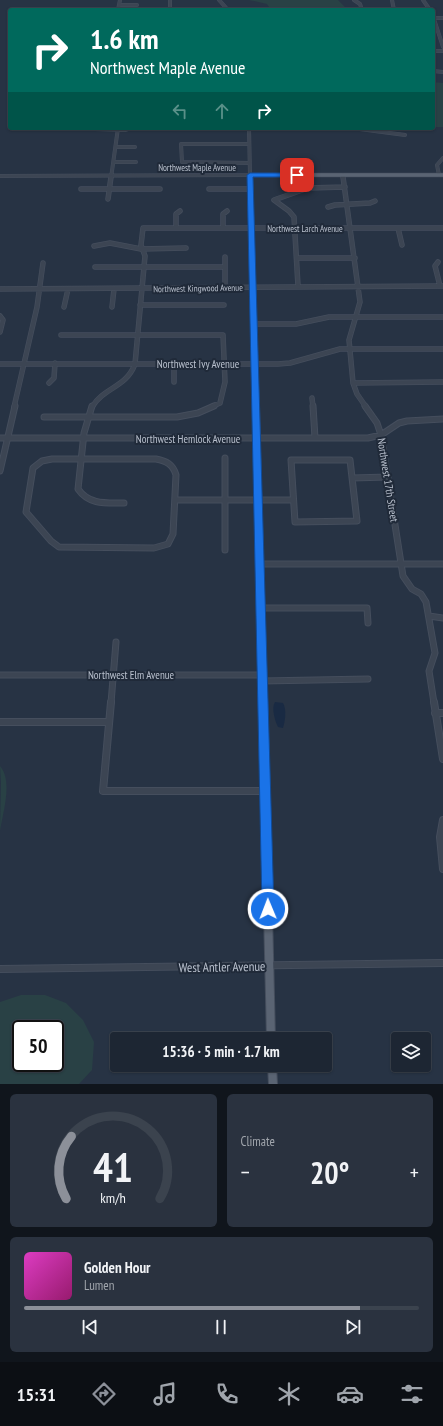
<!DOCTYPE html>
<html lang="en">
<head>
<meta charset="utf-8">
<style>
	:root { --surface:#1d2633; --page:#2a323f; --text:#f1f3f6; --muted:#a0a5ac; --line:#3b434e; --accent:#8c9099 }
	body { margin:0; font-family:"PT Sans Narrow",sans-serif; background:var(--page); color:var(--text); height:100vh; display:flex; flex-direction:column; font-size:15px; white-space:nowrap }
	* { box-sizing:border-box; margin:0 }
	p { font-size:13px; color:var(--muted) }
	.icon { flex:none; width:22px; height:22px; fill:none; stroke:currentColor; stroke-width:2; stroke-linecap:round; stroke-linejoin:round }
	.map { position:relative; height:1084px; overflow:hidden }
	.sheet { display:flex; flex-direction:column; gap:10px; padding:10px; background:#10151c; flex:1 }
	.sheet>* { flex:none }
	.top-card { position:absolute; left:8px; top:8px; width:427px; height:122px; border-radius:4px; box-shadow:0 1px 3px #0004,0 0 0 1px var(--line); background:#00695c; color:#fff; overflow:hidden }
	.controls { position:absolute; left:391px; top:1032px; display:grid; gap:8px }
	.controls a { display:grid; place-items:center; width:40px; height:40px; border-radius:4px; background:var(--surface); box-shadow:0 1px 3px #0004,0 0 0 1px var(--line); font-size:20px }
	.speed { position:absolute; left:12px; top:1020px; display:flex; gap:8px; font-size:20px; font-weight:700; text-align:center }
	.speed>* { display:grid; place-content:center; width:52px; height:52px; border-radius:50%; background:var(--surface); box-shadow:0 1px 3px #0004,0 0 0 1px var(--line); line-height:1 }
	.speed .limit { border:2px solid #111; border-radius:6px; background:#fff; color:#111 }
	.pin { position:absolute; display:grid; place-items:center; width:34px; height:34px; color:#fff; margin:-17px; border-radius:8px; box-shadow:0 2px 6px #0006 }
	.me { position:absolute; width:44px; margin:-22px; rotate:359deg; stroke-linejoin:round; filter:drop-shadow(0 0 3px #0008) }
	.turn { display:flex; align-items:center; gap:14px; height:84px; padding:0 16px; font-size:18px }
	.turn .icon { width:52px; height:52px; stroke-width:2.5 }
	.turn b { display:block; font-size:28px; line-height:34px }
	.lanes { display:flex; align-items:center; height:38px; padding:0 16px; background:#0003; justify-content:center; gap:20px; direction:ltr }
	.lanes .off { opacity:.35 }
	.big { font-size:30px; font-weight:800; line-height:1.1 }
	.sheet .tile { flex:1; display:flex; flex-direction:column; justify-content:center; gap:6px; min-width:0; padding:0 14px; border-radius:6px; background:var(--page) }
	.sheet .dial { align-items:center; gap:0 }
	.dial svg { height:104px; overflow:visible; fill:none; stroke:var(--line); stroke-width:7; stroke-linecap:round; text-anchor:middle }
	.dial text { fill:var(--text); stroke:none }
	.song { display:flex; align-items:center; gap:12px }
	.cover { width:48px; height:48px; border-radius:6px; background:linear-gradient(135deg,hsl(310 70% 55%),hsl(320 70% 35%)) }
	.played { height:4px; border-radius:2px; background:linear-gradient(90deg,var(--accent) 85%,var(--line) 85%) }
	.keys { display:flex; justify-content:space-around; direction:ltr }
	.heat { display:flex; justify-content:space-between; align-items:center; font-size:22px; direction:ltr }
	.sheet .tiles { flex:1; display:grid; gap:10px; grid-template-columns:1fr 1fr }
	.tile:last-child { grid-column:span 2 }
	.trip { position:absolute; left:110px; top:1032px; width:222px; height:40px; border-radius:4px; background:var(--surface); box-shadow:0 1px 3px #0004,0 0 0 1px var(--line); font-weight:800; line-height:40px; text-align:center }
	.tabs { display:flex; height:64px; justify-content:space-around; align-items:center; background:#0c0f14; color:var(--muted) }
	.tabs .icon { width:28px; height:28px }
	.tabs .active { color:var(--accent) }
	.tabs b { font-size:18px; color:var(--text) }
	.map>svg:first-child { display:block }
</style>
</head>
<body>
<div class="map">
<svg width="443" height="1084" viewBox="0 0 443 1084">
	<rect width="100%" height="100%" fill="#273344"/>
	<path fill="#294145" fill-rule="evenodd" d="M249,0H338L348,10H266L269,7L267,4Z
		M433,82L443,83V127H433Z
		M0,766C13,781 3,812 0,831L1,783Z
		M21,995H45L66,1003L83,1020L94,1042L92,1070L79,1084H0V1002ZM21,1029H55V1063H21Z"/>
	<path fill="#192a43" d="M275,702L283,703C287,710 285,721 283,728L278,727C275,721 271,708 275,702Z"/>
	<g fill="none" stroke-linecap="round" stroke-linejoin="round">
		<g stroke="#454e5d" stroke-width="4">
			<path id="minor-far3" d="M170,0V10
				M219,0L228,10
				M354,0L360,4L362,10
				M392,0L394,10
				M423,0L430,10
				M119,5H137
				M204,9L207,10
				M118,10L120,0
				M240,10H244
				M433,16L443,47
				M433,18H443
				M433,51H443
				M433,71L443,72
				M352,128L405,135
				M95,129L125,130L131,128
				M249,144H181L182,162L249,163
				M116,147H135
				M114,162H136
				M343,175V178
				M439,175L437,165L443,158
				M0,176L250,175L249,128
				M111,178L118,128"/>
		</g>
		<g stroke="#454e5d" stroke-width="5.5">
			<path id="minor-far2" d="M343,177L360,302L349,340L353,383L357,394L366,407
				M81,189H160
				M209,189H250
				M108,199L111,177
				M328,207L335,205L370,203L375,201
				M176,227V214L180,211
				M223,227V214L227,211
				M398,228L402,245
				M94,246L110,243L141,249L186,248
				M225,257V287
				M297,258H355
				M438,262L435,266L440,286
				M95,267H225
				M298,286L294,217L289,211L274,200L308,188L345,187
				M0,289L443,286
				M140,305H224
				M64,307L68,289
				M112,307L114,289
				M0,316L3,320L0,332
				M254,324H296L329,317H443
				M61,335H223L225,382L220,403L211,407
				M0,364H278L290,363L340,349H443
				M174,364V382
				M49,383L54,378L55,363
				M353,383L443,382
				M312,398L313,407
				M14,407L37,307L43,263
				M92,407C104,387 126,388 135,364L145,256L141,245L143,228H443"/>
		</g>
		<g stroke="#454e5d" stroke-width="7">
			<path id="minor-far1" d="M92,406L84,433L78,489C89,505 106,503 124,503
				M313,406L315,438
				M365,406L377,423L381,435L403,576L412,589L421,594L426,602L435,653L429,671L434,703
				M44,417H177L198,413L214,406
				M0,438H368L381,435L399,423L407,421L443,419
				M225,458V550
				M52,459H156C166,461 173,464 176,475L173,534L168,544L154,548L59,547L51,541L26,512L33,468L42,461Z
				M291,460H350L357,521L295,522Z
				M0,471L15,406
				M352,478L388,477
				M175,500H293
				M260,564H443
				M261,608H367L368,623
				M429,616L443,618
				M0,675H262
				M262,681L368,679
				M111,703L116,642"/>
		</g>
		<g stroke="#454e5d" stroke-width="8">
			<path id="minor" d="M111,702L103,791H264
				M434,702L443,759
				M435,713H443
				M0,722H109
				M443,820L440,837L443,869
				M0,969L443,963"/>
		</g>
		<g stroke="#454e5d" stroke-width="4.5">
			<path id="major-far3" d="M250,178V175H443"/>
		</g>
		<g stroke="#454e5d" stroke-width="6">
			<path id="major-far2" d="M250,177L256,407"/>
		</g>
		<g stroke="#454e5d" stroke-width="8">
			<path id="major-far1" d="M256,406L263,703"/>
		</g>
		<g stroke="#454e5d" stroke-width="10">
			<path id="major" d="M263,702L271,1039
				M272,1065L273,1084"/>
		</g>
		<use href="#minor-far3" stroke="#3c4553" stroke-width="3"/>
		<use href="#minor-far2" stroke="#3c4553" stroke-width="4"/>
		<use href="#minor-far1" stroke="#3c4553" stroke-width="5"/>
		<use href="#minor" stroke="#3c4553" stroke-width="6"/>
		<use href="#major-far3" stroke="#5a6473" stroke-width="3.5"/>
		<use href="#major-far2" stroke="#5a6473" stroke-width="4.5"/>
		<use href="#major-far1" stroke="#5a6473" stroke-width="6"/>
		<use href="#major" stroke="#5a6473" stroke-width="8"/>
	</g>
	<path fill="#1a73e8" stroke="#114b97" d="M250,173H297L300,175L297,177H253L274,909L272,913L268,915L263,913L262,909L247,175Z"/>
	<g text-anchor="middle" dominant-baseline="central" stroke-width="4" stroke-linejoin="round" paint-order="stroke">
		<g font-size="9" fill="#b9c0cd" stroke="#202a39">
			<text x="197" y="167">Northwest Maple Avenue</text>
			<text x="305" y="228">Northwest Larch Avenue</text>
			<text transform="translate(198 288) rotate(-1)">Northwest Kingwood Avenue</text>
		</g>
		<g font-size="11" fill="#b9c0cd" stroke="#202a39">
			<text x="198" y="364">Northwest Ivy Avenue</text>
			<text x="188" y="439">Northwest Hemlock Avenue</text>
			<text transform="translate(388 480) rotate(81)">Northwest 17th Street</text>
			<text x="131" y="675">Northwest Elm Avenue</text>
		</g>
		<g font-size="13" fill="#b9c0cd" stroke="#202a39">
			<text transform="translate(222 967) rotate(-1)">West Antler Avenue</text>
		</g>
	</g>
</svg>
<div class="controls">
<a><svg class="icon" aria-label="layers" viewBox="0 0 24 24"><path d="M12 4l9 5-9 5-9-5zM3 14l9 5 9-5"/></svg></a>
</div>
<div class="speed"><div class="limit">50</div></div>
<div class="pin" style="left:297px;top:175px;background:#d93025"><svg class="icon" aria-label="arrive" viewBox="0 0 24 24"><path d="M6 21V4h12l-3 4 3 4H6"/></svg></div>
<svg class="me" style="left:268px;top:909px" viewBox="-20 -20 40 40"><circle r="17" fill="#1a73e8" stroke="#fff" stroke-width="3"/><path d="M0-11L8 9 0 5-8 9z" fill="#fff"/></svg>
<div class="trip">15:36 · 5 min · 1.7 km</div>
<div class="top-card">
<div class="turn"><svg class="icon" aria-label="right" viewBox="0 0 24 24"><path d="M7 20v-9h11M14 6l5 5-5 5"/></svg><div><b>1.6 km</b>Northwest Maple Avenue</div></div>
<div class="lanes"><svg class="icon off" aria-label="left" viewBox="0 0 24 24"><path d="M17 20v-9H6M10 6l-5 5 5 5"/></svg><svg class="icon off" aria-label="ahead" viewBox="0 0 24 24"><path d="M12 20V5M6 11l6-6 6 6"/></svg><svg class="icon" aria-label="right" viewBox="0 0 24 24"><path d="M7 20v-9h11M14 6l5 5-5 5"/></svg></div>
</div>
</div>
<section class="sheet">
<div class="tiles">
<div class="tile dial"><svg viewBox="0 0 100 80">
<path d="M14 69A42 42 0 1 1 86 69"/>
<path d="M14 69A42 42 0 0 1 18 21" stroke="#8c9099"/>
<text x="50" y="56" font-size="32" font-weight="700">41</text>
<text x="50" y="72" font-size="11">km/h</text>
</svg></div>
<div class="tile"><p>Climate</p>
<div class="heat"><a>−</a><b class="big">20°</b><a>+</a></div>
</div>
<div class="tile">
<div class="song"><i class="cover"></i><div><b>Golden Hour</b><p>Lumen</p></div></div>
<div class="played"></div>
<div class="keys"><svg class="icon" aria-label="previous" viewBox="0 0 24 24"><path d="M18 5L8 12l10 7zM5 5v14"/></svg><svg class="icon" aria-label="pause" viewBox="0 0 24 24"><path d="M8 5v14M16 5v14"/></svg><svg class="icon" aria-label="next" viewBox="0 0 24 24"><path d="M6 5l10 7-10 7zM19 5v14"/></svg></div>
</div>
</div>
</section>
<nav class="tabs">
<b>15:31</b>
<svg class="icon active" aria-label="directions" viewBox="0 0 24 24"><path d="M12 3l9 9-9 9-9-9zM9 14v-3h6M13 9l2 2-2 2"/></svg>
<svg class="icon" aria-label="music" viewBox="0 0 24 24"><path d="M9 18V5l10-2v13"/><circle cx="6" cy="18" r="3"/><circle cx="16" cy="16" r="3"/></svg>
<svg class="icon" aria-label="phone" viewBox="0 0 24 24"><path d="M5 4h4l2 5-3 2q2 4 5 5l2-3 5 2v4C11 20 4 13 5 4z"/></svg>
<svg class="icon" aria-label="climate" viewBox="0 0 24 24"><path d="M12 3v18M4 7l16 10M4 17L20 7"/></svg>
<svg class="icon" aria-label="car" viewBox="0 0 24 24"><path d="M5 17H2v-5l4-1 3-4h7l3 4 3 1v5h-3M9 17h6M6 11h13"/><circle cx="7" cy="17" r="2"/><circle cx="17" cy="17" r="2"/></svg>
<svg class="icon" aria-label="filters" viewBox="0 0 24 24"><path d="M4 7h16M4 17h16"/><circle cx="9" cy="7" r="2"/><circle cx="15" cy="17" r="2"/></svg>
</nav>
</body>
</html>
